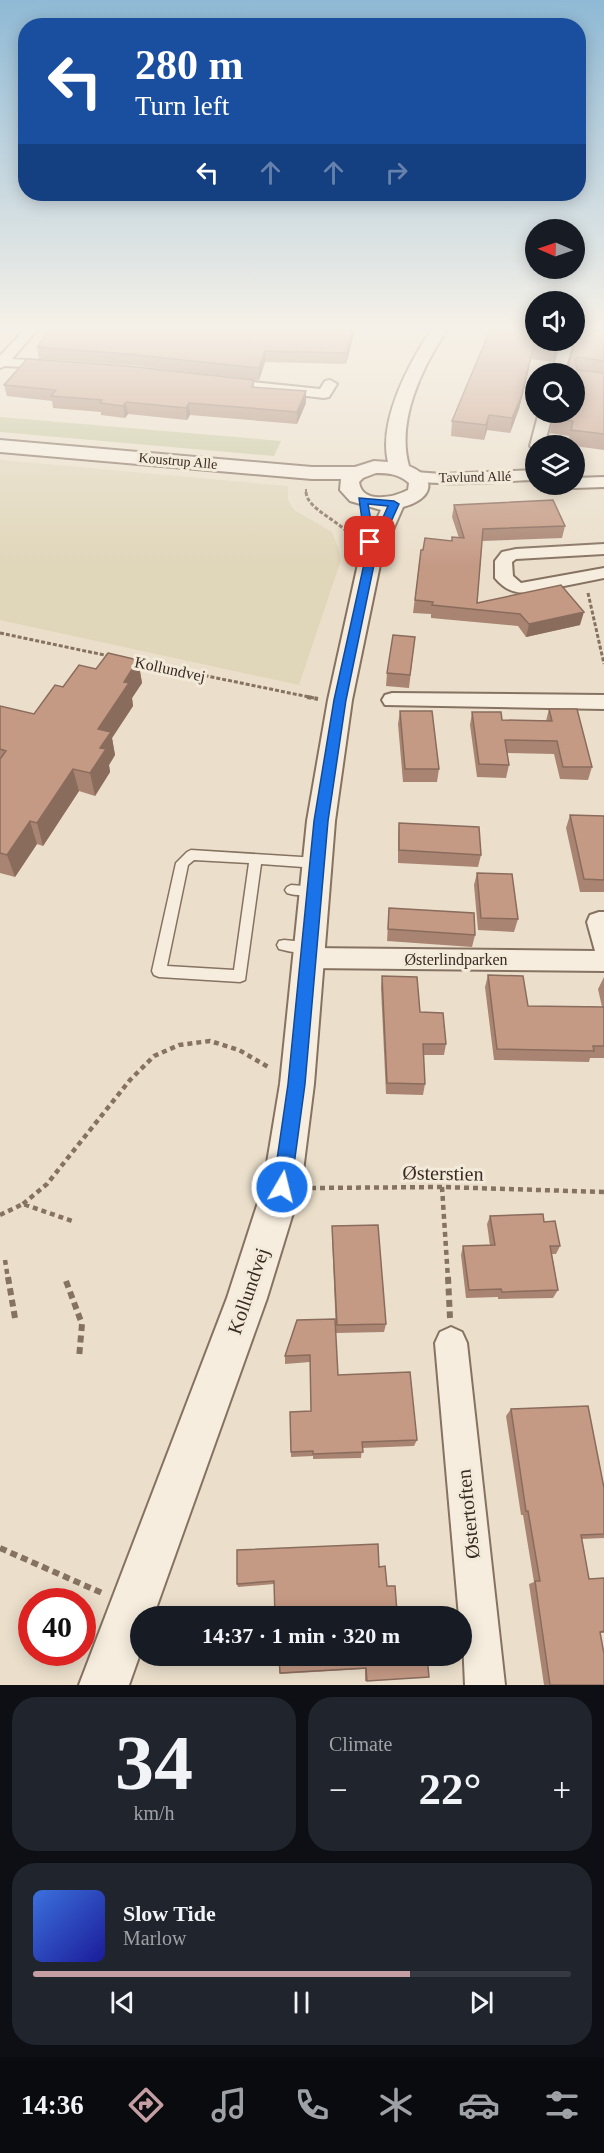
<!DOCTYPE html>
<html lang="en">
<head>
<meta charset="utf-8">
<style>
	:root { --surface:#171b24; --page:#20242c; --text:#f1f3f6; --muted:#9ea1a6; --line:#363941; --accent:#c59ea4 }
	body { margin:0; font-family:"Times New Roman",serif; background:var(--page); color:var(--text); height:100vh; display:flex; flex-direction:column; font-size:22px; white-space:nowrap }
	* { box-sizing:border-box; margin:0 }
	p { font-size:20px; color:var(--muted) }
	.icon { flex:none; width:33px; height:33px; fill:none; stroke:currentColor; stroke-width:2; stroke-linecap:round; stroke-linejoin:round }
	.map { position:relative; height:1685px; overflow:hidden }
	.sheet { display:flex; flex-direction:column; gap:12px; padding:12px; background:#0d0f14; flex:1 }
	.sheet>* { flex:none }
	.hud { position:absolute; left:18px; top:18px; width:568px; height:183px; border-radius:24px; box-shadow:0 3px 15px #0003; background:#1a4fa0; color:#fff; overflow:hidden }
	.needle { width:39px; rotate:272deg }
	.fabs { position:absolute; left:525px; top:219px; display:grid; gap:12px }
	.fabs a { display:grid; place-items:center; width:60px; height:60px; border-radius:50%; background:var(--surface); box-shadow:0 3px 15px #0003; font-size:30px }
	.speed { position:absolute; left:18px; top:1588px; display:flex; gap:12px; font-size:30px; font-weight:700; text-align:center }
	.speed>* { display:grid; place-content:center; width:78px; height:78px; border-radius:50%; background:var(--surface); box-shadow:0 3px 15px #0003; line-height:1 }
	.speed .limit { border:9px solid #d22; background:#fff; color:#111 }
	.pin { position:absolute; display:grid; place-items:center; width:51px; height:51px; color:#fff; margin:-26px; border-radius:12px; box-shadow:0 3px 9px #0006 }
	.me { position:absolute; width:66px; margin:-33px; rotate:8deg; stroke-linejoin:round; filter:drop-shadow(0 0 4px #0008) }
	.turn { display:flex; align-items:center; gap:21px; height:126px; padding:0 18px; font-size:27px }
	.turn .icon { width:78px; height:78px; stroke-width:2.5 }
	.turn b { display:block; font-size:42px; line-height:51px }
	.lanes { display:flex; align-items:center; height:57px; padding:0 18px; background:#0003; justify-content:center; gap:30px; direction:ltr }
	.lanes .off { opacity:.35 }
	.big { font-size:45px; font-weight:700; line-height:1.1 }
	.sheet .tile { flex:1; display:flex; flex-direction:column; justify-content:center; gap:9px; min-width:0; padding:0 21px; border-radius:24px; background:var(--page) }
	.sheet .dial { align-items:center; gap:0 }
	.dial b { font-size:78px; line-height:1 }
	.song { display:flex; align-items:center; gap:18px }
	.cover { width:72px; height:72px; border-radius:9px; background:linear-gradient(135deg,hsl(220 70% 55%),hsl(240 70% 35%)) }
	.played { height:6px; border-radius:3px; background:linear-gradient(90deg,var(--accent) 70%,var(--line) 70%) }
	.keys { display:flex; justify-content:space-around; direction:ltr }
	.heat { display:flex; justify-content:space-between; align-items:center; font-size:33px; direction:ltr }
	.sheet .tiles { flex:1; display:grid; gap:12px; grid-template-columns:1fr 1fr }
	.tile:last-child { grid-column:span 2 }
	.trip { position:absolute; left:130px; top:1606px; width:342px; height:60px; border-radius:30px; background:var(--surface); box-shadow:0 3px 15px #0003; font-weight:700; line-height:60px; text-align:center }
	.menu { display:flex; height:96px; justify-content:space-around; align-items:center; background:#090b0e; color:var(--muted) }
	.menu .icon { width:42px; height:42px }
	.menu .selected { color:var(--accent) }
	.menu b { font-size:27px; color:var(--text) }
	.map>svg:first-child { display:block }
</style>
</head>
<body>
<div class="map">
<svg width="604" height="1685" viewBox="0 0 604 1685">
	<rect width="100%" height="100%" fill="#ebdfcb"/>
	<path fill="#e0d6ba" d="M0,460L288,486V500L294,510L332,532L338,547L341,560L299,685L0,620Z"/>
	<path fill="#c7c8a0" d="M0,417L281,441L274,456L0,432Z"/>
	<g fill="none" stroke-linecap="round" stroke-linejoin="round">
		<g stroke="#867261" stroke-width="3">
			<path id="service" d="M191,850L317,858L321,860L323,863L321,866L317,868L261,864L245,980L240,982L159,977L154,975L152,971L176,863L187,852ZM194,860L249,863L234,970L167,966L188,865Z
				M291,885L318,887L320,890L318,893C310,896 295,896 287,893L285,890L287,887Z
				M284,940L314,943L316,947L314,951C304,954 289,952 279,949L277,945L279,941Z"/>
		</g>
		<g stroke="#867261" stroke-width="4">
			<path id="minor" d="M24,330H37L12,359L54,362L59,363L61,366L59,369L5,366L0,368V356Z
				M562,340H574L564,374H551Z
				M224,379L320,389L325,381L330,380L337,384L329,397L324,398L219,386L217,383Z
				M539,412H553L544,446H536V450L530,446Z
				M536,470V480C515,480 418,489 407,477L415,472L442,474Z
				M604,477V487L574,488L567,484H574V478Z
				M604,544V554L516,559L512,562L513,576L521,583L604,568V578L529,593C514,593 505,590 495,578V561L502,552L516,549Z
				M392,693L604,695V709L385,705L382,700L385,695Z
				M599,912H604V971L308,968L299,965L296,958L299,951L308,948L595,951L587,922L590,915Z
				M451,1327L462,1332L467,1343L505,1685H465L462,1617H459L435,1343L440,1332Z"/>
		</g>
		<g stroke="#867261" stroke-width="4">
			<path id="tertiary" d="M431,330H447C422,367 396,421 409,466C440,479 431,500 403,507L382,555L352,700L335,821L314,1084L301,1187L267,1298L153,1617H141V1651L129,1685H79L227,1298L263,1187L280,1084L307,821L328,700L360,555L381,510L350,501L340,490L341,479H312L0,452V440L312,467H355L374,461L388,462C378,421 409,363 431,330ZM376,473C389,473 399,474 409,483L408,490C395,497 362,505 359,482L363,478Z"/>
		</g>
		<path stroke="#867261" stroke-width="2" stroke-dasharray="3 1.5" stroke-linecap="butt" d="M306,489V494
			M540,491H559"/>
		<path stroke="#867261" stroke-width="3" stroke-dasharray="4 2" stroke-linecap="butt" d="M306,492C307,510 342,521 353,539
			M588,593L604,664
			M0,633L109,656
			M134,661L314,698"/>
		<path stroke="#867261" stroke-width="4" stroke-dasharray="4.5 3" stroke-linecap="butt" d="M307,697L318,699"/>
		<path stroke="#867261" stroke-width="4.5" stroke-dasharray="5 4" stroke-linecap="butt" d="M442,1187L448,1279
			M311,1188L442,1187L604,1192
			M23,1204L47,1184L130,1080L154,1056L179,1045L210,1041L239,1050L270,1068
			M0,1215L23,1204L75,1222
			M5,1260L8,1279"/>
		<path stroke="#867261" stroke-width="6" stroke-dasharray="7 4.5" stroke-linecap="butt" d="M8,1277L15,1318
			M448,1277L450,1318
			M66,1281L82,1324L79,1358
			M0,1548L102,1593"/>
		<use href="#service" fill="#f6edde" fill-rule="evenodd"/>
		<use href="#minor" fill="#f6edde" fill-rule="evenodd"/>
		<use href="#tertiary" fill="#f6edde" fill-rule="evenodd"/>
	</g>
	<path fill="#a98472" d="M355,330L346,364L265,362L259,380L129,365L39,359L37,347Z
		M574,330H604V450L567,445L569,436L550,433L553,418L576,340L574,338Z
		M536,340H560L553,362L531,359L519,409L510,433L487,430L484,440L451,436L452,421Z
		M254,380V387L306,403L297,424L190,415L187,420L128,414L125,418L101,415V412L53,408L52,401L7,396L4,385Z
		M454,505L565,526L562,538L482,541L477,603L580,625L526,637L518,626L431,618V614L413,613L421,550L452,541L459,538L452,517Z
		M415,637L409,688L386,686L387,673Z
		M138,660L142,683L132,698L133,706L112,738L115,755L109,765L110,772L95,796L79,791L43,846L37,844L15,877L0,873V706L34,714L63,687L96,669Z
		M549,709L592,767L588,780L560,779L554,754L507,753L509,765L506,778L477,777L470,725L472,712L502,720L546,721Z
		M400,711L439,769L437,782H403L398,724Z
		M570,815L604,816V892H580L566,828Z
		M399,823L481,855L478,867L398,863V836Z
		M477,873L518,919L514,932L478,930L474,885Z
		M389,908L475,935L472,947L387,941Z
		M488,975L528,1006L602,1007L598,989L604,977V1058H590L589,1062L494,1060L485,987Z
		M382,976L420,1012L446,1044L444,1055H423L425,1084L423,1095L386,1094L381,988Z
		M490,1216L544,1222L560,1246L556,1254H552L558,1290L553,1298L498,1299V1297L466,1298L461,1255L463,1246H490L487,1224Z
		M332,1226L386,1324L384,1332L336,1333L332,1235Z
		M297,1320L338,1375L417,1440L414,1446L362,1448L361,1458L313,1459V1456L291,1457V1452L311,1411L310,1362L285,1364V1356Z
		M511,1409L604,1488V1538L582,1539L589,1579L604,1578V1633H600L604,1685H544L529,1584L534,1582L523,1515H521L506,1416Z
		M379,1567L397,1612L274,1584L238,1587L237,1584Z
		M279,1656L429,1677L365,1681V1669L280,1674Z"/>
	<path fill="#8a6c5d" d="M352,330H355L346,364L347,353Z
		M558,340H560L553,362L555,347Z
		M534,344L531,359L519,409L510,433L512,418Z
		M265,351V362L259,380V368Z
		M306,391V403L297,424V412Z
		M126,402L128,414L125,418L123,406Z
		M189,403L190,415L187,420L186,408Z
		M489,415L487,430L484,440L486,425Z
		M584,612L580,625L526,637L529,624Z
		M138,660L142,683L132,698L133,706L112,738L115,755L109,765L110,772L95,796L90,773L98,729L124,682Z
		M73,769L79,791L43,846L37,823Z
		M30,821L37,844L15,877L7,855Z"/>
	<path fill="#c59a85" stroke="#8a6c5d" stroke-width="1.5" d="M49,330H352L347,353L265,351L259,368L128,354L37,347Z
		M490,330H536V340H558L555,347L534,344L522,395L512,418L489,415L486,425L452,421Z
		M578,330H604V361L577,357L575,360L577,370L604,373V434L571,430L573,421L553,418L555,412H574V374H566Z
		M27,359L127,366L254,380L252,387L306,391L297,412L189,403L186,408L126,402L123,406L100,403L102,400L51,396L56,390L4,385Z
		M553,500L565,526L483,529L477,603L561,585L584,612L529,624L520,614L432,605L433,602L415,600L421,550H423L425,538L452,541V537L464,538L454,505Z
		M393,635L415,637L410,675L387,673Z
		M108,653L138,660L124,682L129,683L98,729L111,732L100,748L106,749L90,773L73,769L37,823L30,821L7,855L0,853V759L6,751L0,749V706L34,714L55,685L63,687L79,665L96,669Z
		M549,709H577L592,767H563L557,741L505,740L509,765L479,764L472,712H501L502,720L552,721Z
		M400,711H432L439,769H405Z
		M570,815L604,816V880L584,879Z
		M399,823L479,827L481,855L399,850Z
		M477,873L512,874L518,919L481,918Z
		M389,908L474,913L475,935L388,929Z
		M488,975L523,976L528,1006L604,1007V1046H593L594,1051L497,1049Z
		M382,976L417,977L420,1012L443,1013L446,1044H423L425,1084L387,1083Z
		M543,1214L544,1222L555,1221L560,1246H550L558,1290L502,1292L501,1289L469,1290L463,1246L495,1245L490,1216Z
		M378,1225L386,1324L337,1325L332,1226Z
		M335,1319L338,1375L410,1372L417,1440L362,1442L363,1452L313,1454V1451L291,1452L290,1412L311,1411L310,1355L285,1356L297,1320Z
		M588,1406L604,1488V1534L581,1535L589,1579L604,1578V1631L600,1632L604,1654V1685H550L535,1581H540L528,1511H526L511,1409Z
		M378,1544L379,1567L385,1566L387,1586H395L397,1612L422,1610L423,1617H275L274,1581L237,1584V1550Z
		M279,1656H427L429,1677L367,1681L366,1668L280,1673Z"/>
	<linearGradient id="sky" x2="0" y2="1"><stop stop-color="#8fb9d5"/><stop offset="0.58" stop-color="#f6f1e8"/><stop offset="1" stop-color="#f6f1e8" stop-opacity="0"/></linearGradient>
	<rect width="604" height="566" fill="url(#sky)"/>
	<path fill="#1a73e8" stroke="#114b97" stroke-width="1.5" fill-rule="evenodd" d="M359,498L394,501L399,504L376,555L346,700L328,821L305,1084L291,1187L288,1194L282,1196L276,1194L273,1187L288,1084L314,821L334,700L366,555L371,544L365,542ZM368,504L388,506L374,538Z"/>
	<g text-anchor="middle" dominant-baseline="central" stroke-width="6" stroke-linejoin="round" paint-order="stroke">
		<g font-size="14" fill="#392b23" stroke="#f3eada">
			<text transform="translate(178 461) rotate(5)">Koustrup Alle</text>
			<text transform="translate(475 477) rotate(-1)">Tavlund Allé</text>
		</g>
		<g font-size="16" fill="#392b23" stroke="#f3eada">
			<text transform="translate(170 669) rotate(12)">Kollundvej</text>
			<text x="456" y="959">Østerlindparken</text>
		</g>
		<g font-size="20" fill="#392b23" stroke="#f3eada">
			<text transform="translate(443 1173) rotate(1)">Østerstien</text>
			<text transform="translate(248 1291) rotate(-71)">Kollundvej</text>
			<text transform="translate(468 1514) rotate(-96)">Østertoften</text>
		</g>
	</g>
</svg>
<div class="fabs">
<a><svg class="needle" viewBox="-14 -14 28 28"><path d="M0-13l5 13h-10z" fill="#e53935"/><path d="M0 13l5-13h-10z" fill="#9ea1a6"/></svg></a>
<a><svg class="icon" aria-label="sound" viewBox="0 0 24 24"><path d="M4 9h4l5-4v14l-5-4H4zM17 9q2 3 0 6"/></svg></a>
<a><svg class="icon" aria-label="search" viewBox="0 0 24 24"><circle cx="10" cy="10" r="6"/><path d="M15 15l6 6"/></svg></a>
<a><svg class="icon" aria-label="layers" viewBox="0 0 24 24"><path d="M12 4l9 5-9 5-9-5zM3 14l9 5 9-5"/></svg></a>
</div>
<div class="speed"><div class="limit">40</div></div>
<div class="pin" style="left:370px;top:542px;background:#d93025"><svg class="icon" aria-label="arrive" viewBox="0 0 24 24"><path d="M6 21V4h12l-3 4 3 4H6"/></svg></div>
<svg class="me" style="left:282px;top:1187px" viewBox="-20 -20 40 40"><circle r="17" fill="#1a73e8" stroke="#fff" stroke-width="3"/><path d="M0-11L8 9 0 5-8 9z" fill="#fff"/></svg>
<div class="trip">14:37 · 1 min · 320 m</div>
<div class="hud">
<div class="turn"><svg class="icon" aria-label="left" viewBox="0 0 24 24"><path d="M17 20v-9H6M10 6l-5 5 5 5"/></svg><div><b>280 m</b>Turn left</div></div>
<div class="lanes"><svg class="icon" aria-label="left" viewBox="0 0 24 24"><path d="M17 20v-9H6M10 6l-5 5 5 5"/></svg><svg class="icon off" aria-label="ahead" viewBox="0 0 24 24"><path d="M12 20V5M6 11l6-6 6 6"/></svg><svg class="icon off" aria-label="ahead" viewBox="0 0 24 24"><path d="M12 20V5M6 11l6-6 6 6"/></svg><svg class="icon off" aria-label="right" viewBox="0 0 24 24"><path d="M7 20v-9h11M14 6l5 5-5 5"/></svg></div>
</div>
</div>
<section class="sheet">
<div class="tiles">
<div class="tile dial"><b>34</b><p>km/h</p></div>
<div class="tile"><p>Climate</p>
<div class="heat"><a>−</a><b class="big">22°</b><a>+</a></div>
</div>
<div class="tile">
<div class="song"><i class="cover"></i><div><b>Slow Tide</b><p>Marlow</p></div></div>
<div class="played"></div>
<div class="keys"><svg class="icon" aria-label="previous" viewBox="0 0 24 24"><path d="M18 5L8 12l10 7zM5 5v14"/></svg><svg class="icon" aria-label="pause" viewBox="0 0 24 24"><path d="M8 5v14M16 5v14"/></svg><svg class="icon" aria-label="next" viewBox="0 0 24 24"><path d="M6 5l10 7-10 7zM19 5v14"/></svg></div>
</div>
</div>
</section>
<nav class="menu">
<b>14:36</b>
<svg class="icon selected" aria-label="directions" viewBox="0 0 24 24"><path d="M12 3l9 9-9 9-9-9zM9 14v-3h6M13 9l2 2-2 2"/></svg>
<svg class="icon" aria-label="music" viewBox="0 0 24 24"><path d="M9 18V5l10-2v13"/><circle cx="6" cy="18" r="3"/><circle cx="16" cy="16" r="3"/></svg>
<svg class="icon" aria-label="phone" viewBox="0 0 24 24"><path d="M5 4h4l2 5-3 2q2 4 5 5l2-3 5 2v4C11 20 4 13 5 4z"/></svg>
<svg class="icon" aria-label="climate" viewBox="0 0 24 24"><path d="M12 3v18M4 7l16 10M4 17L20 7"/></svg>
<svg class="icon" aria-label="car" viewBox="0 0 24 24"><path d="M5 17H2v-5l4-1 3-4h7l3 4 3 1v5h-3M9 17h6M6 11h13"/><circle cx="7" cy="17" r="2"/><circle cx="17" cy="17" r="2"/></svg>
<svg class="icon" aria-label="filters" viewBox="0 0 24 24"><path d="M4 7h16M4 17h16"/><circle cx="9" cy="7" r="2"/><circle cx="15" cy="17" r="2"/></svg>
</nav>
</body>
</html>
